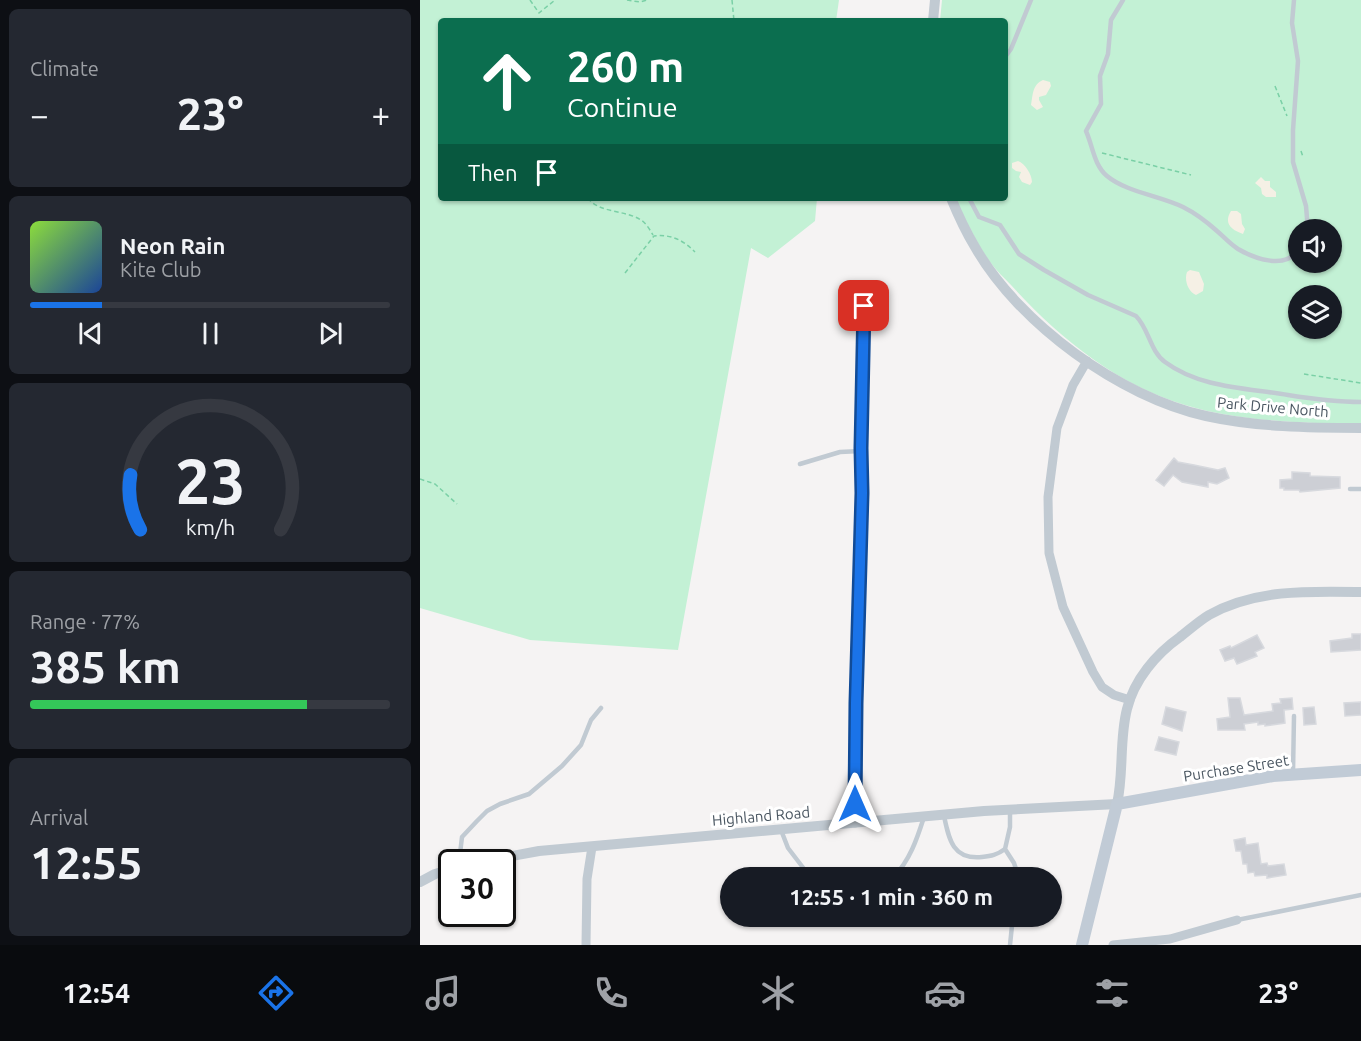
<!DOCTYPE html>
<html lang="en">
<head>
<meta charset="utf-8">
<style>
	:root { --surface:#171b24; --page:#242831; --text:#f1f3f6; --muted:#9ea1a6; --line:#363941; --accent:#1a73e8 }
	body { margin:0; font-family:Ubuntu,sans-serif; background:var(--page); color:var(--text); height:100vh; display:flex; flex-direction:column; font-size:22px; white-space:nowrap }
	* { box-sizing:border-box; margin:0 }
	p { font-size:20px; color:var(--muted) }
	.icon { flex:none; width:33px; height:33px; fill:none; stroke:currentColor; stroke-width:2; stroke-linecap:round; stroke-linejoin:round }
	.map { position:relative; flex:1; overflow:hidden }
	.side { display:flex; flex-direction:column; gap:9px; padding:9px; background:#0d0f14; width:420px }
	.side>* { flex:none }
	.top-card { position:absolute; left:18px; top:18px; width:570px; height:183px; border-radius:6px; box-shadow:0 2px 4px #0004; background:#0b6e4f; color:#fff; overflow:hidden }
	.fabs { position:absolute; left:868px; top:219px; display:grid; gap:12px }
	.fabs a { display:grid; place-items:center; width:54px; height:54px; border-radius:50%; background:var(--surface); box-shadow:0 2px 4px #0004; font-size:30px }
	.speed { position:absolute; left:18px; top:849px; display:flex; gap:12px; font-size:30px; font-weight:700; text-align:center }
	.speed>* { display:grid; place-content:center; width:78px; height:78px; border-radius:50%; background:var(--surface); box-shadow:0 2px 4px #0004; line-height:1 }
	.speed .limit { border:3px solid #111; border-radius:9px; background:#fff; color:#111 }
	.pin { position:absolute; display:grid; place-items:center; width:51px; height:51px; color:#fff; margin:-26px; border-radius:12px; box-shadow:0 3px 9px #0006 }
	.me { position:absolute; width:66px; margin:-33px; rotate:0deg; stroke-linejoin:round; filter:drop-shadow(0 0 4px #0008) }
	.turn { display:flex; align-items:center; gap:21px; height:126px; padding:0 30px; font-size:27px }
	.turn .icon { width:78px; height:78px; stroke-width:2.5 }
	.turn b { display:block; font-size:42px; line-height:51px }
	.then { display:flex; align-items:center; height:57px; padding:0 30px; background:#0003; gap:12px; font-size:22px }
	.big { font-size:45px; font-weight:600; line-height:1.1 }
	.side .card { flex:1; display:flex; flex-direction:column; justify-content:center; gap:9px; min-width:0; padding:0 21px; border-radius:9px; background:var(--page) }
	.side .dial { align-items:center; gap:0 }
	.dial svg { height:156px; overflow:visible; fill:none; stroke:var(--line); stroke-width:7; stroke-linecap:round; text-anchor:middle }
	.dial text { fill:var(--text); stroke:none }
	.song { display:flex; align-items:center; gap:18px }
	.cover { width:72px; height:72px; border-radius:9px; background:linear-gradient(135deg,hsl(90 70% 55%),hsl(220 70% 35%)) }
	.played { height:6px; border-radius:3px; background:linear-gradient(90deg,var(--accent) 20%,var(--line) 20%) }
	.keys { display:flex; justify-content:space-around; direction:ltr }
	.heat { display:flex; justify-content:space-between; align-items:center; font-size:33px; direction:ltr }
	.charge { height:9px; border-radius:4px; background:linear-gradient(90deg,#34c759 77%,var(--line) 0) }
	.trip { position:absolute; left:300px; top:867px; width:342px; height:60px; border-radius:30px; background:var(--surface); box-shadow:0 2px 4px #0004; font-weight:600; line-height:60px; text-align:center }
	.tab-bar { display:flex; height:96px; justify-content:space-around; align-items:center; background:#090b0e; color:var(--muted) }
	.tab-bar .icon { width:42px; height:42px }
	.tab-bar .on { color:var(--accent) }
	.tab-bar b { font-size:27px; color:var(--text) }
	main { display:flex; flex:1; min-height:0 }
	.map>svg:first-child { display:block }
</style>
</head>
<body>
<main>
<section class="side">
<div class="card"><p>Climate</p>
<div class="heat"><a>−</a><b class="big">23°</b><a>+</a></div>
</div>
<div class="card">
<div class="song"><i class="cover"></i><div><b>Neon Rain</b><p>Kite Club</p></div></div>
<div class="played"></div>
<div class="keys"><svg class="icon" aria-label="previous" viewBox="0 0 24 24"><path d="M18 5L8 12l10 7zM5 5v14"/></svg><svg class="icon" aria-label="pause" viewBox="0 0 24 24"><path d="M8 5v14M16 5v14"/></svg><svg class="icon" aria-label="next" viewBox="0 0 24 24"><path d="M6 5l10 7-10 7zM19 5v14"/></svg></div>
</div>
<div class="card dial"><svg viewBox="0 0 100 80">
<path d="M14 69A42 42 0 1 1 86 69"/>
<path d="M14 69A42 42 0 0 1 9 41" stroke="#1a73e8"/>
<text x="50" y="56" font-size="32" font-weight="700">23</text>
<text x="50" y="72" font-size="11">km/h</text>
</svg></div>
<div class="card"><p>Range · 77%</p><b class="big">385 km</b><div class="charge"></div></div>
<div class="card"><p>Arrival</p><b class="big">12:55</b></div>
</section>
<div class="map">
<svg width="941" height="945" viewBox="0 0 941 945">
	<rect width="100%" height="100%" fill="#f5f3f3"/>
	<path fill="#c3f1d5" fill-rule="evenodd" d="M0,0H419L416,21H21V198H397L395,221L348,258L331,248L258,650L110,640L0,608Z
		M522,0H941V424C882,423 822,422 765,405C697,385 638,337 591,285C584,278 576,270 570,262C556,243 546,219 534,198H585V21H520ZM879,230H912V262H879ZM879,296H912V328H879Z"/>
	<path fill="#f5f0e5" d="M623,80L630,82L631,86L626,95L619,97V100L623,107L617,110L611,105C613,95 612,85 623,80Z
		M598,161C605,163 612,175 612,182L610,185L602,182L599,177L601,172L596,171L592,168V163Z
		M841,177L845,181H850V187L856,192V197H846L842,194L841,188L835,183Z
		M811,211H817L821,214L822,224L825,229L823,234C812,230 803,224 811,211Z
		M770,270L779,272L784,284L783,291L776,295C768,292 764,280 767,272Z"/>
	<path fill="#cdcfd5" stroke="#d7d9de" stroke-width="1.5" d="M754,458L758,462L774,465L798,470L805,468L809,478L797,484L788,482V487L762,482L753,475L744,486L736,480Z
		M872,472L890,473V476L920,477V488L880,492L879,490H864V488H860V480L872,479Z
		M932,634H941V650L911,652L910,641L932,638Z
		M837,635L844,648L835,652L837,656L817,664L814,658L805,661L800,650L810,646L811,648Z
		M808,698H820L824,715L853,711L852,704L861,703L860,699L872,698L873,709L864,710L865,723L845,726V724L838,725V722L824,724L825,730H798L797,719L810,717Z
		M941,702V715L925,716L924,703Z
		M746,707L766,712L762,731L742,724Z
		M894,707L896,724L884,725L883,708Z
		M739,737L759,742L756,755L735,750Z
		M825,838L826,845L838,843L841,864L847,863L848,866L864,864L866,875L847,878V875L835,876L834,872L828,873L827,864H823L821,851H816L814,840Z"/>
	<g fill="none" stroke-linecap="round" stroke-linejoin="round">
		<path stroke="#7ad0a6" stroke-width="1.5" stroke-dasharray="4.5 3" stroke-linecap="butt" d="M110,0L119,13L135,0
			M207,0L220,2L227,0
			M312,0L314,21
			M855,86L867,116
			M881,151L883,157
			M682,153L771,175
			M168,198C178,213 206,210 221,220C226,223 230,230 233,235
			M205,273L234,236C251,234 263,240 275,252
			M884,374L941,383
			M0,479L15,484L37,504"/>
		<path stroke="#c1cad2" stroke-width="4.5" d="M703,0L691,20L688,54L680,76L681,104L666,131C673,147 674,165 687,176C706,192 741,196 763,207C775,213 787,222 797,231C804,237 810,244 818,249C835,259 866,270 879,249
			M874,0L872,23L878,61L873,130V162L886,206L888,230
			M585,57L591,49L611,0
			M549,198L559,217L580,225L599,254L624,270L668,295L716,316C729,329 730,351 745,362C780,388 827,388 868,395C893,399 916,402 941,402
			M380,464L420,452L441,451
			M930,489H941
			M873,773L874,716
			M524,816C529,840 533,860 562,857C571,856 577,855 585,849L590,827V810
			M361,830L368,848L391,878
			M585,849L594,863L599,878
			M39,862L42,837L57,821L67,811L80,804L109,794L142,766L161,745L171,720L181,708
			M473,878C490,860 497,839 504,817
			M817,920L941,895
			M590,945L593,916"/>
		<path stroke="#c1cad2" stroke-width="9" d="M667,361L653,385L637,428L628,497L629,553L643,607L673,672L682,687L694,695L710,700
			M435,823L436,703L442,493L441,448L444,306
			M166,945L167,879L172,847
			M693,945L750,939L817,920"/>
		<path stroke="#c1cad2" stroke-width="10" d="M513,21L515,0
			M531,198C538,215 546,232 555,247C599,324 700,397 786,416C836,427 890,428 941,428
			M60,862L119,851L564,811L697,804C704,773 699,740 707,709C714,680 736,654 760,637C769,630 779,621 789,615C835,589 890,591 941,592
			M0,882L15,874L32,869"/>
		<path stroke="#c1cbd6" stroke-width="12" d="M662,945L697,804L853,776L941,770"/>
	</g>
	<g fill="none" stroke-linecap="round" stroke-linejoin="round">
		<g stroke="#114b97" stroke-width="15">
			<path id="route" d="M435,804L436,703L442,493L441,448L444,306"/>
		</g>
		<use href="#route" stroke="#1a73e8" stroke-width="10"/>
	</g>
	<g text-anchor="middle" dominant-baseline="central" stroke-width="6" stroke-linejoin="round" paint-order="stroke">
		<g font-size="15" fill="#4a5661" stroke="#fff">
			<text transform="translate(853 407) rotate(5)">Park Drive North</text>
			<text transform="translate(816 768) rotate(-9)">Purchase Street</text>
			<text transform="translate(341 816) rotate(-5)">Highland Road</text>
		</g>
	</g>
</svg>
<div class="fabs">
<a><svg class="icon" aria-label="sound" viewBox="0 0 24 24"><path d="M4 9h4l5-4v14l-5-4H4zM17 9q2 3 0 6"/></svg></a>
<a><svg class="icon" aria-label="layers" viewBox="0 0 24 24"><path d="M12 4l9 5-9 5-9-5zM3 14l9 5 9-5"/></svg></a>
</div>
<div class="speed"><div class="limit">30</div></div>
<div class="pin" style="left:444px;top:306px;background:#d93025"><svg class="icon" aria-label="arrive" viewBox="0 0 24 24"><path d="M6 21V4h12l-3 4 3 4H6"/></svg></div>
<svg class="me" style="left:435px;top:804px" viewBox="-20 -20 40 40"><path d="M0-17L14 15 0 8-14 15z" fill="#1a73e8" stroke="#fff" stroke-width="4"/></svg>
<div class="trip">12:55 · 1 min · 360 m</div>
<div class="top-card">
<div class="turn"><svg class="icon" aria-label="ahead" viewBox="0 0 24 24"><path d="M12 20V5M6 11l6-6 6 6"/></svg><div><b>260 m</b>Continue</div></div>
<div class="then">Then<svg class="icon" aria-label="arrive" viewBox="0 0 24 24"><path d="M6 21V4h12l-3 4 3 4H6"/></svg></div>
</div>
</div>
</main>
<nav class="tab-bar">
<b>12:54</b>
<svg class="icon on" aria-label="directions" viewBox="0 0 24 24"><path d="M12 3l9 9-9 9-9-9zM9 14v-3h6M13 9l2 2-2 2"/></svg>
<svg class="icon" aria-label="music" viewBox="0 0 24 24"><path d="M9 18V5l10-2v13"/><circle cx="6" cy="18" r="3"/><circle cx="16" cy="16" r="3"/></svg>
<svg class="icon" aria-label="phone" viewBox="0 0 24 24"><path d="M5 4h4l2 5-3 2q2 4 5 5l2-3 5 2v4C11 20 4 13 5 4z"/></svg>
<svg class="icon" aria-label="climate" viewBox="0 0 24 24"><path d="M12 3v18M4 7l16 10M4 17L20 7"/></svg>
<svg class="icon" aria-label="car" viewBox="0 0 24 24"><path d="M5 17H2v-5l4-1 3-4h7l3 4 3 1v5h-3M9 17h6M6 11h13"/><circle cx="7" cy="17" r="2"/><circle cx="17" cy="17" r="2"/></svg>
<svg class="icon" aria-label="filters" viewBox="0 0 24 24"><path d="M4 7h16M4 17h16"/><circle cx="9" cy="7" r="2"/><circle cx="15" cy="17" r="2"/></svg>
<b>23°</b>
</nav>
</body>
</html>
